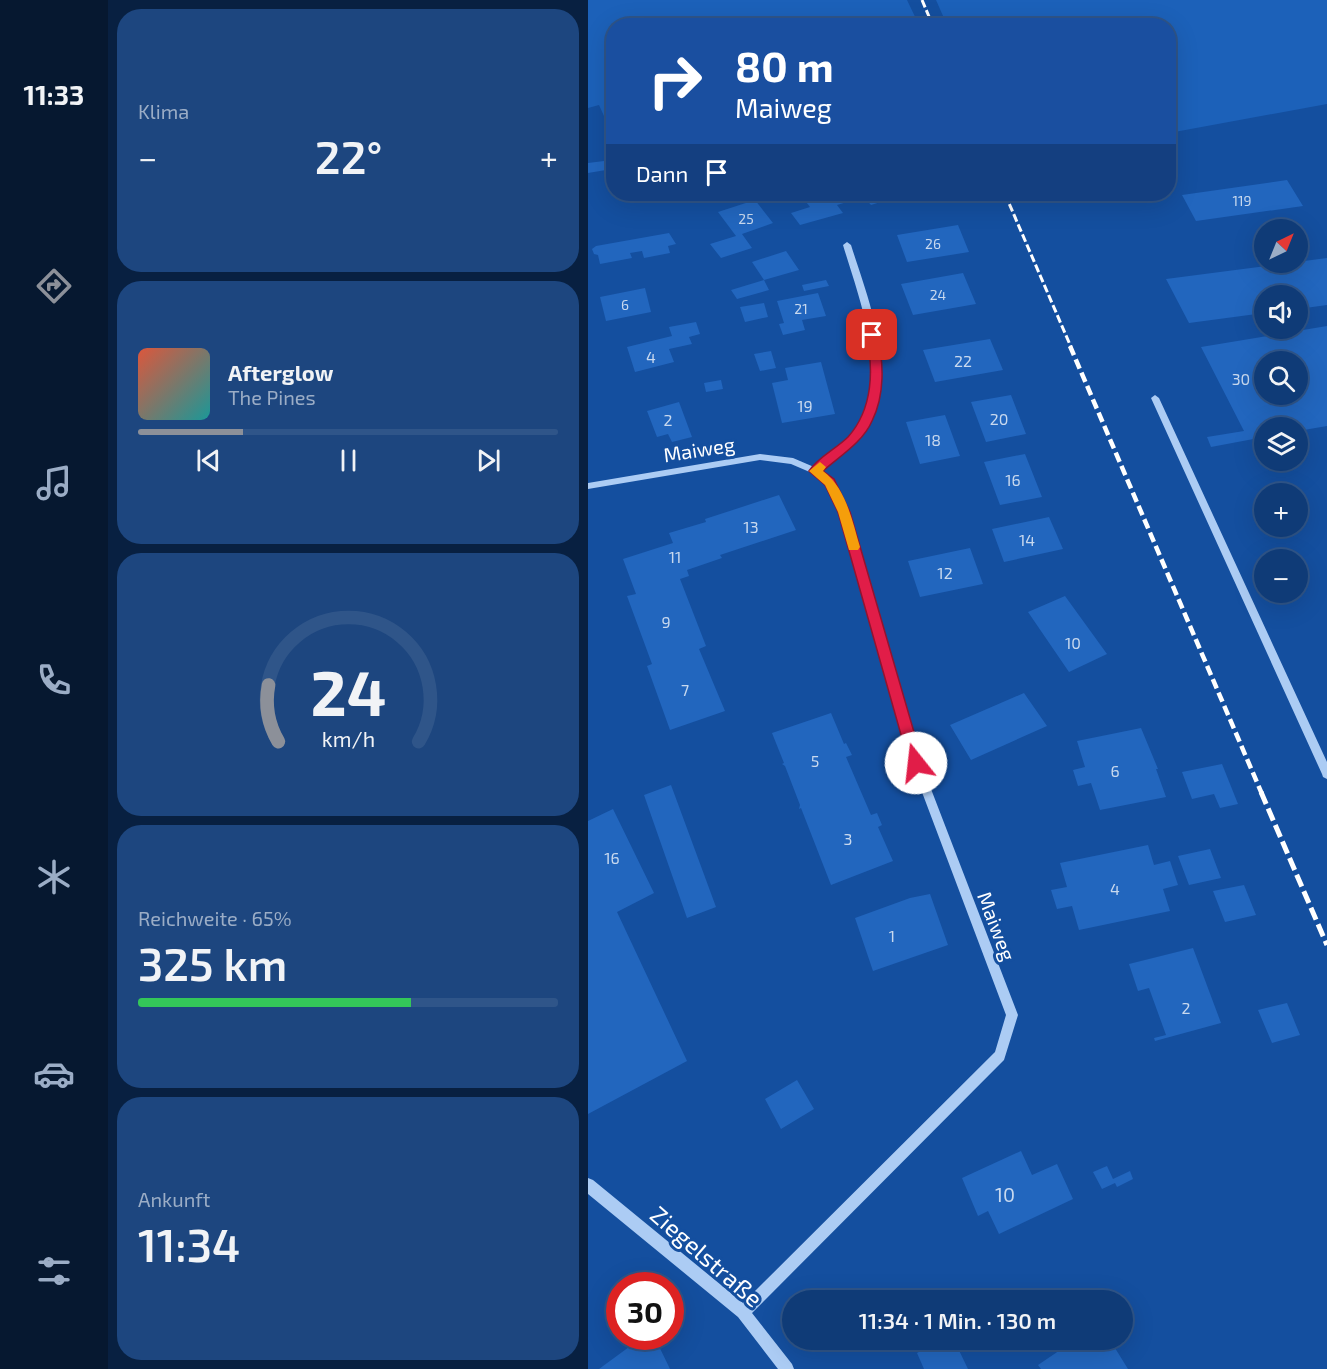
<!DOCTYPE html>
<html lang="de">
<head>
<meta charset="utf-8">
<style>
	:root { --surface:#0f3b77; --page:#1d467f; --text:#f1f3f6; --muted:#9badc6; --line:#2f5589; --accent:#8c9099 }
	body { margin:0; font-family:"Exo 2",sans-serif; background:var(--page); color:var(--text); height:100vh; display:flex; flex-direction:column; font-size:22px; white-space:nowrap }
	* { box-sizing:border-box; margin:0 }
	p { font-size:20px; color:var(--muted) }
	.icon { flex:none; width:33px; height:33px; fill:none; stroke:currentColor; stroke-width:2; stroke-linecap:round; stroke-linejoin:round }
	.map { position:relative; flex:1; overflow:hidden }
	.details { display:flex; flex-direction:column; gap:9px; padding:9px; background:#082041; width:480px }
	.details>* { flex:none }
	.top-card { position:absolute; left:18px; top:18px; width:570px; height:183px; border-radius:24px; box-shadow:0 6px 24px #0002,0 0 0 2px var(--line); background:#1a4fa0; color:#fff; overflow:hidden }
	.needle { width:39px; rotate:43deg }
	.tools { position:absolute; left:666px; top:219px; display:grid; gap:12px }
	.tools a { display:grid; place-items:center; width:54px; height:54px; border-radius:50%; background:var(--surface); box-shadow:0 6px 24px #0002,0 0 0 2px var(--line); font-size:30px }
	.speed { position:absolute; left:18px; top:1272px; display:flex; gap:12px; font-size:30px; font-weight:700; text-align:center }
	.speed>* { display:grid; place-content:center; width:78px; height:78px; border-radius:50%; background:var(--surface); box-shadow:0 6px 24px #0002,0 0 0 2px var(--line); line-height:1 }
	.speed .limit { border:9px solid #d22; background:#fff; color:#111 }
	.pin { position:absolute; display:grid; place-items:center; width:51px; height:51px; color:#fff; margin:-26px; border-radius:12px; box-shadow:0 3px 9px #0006 }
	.me { position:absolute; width:66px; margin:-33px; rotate:344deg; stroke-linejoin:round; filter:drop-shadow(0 0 4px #0008) }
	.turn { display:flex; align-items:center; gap:21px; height:126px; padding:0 30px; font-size:27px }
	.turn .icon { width:78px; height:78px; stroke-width:2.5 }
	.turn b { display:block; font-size:42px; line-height:51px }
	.then { display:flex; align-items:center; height:57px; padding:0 30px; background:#0003; gap:12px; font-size:22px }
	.big { font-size:45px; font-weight:600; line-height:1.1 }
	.details .widget { flex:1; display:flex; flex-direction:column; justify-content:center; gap:9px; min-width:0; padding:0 21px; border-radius:24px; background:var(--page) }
	.details .dial { align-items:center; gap:0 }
	.dial svg { height:156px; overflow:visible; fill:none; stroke:var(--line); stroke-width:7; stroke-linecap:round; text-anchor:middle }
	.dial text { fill:var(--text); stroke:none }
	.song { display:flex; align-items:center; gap:18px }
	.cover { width:72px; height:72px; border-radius:9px; background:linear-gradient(135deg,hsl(10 70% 55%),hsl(180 70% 35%)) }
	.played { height:6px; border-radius:3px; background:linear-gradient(90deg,var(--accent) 25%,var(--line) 25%) }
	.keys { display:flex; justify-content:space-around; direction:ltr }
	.heat { display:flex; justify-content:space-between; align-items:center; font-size:33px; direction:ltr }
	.charge { height:9px; border-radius:4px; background:linear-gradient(90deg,#34c759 65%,var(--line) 0) }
	.trip { position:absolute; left:194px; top:1290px; width:351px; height:60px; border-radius:30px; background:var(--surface); box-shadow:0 6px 24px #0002,0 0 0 2px var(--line); font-weight:600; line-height:60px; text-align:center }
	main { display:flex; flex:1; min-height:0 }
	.dock { display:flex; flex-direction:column; width:108px; justify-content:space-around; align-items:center; background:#061830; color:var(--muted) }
	.dock .icon { width:42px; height:42px }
	.dock .active { color:var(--accent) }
	.dock b { font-size:27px; color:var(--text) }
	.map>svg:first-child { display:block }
</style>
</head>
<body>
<main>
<nav class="dock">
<b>11:33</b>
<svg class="icon active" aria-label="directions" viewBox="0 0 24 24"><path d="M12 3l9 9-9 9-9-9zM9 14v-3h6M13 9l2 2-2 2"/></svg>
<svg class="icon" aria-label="music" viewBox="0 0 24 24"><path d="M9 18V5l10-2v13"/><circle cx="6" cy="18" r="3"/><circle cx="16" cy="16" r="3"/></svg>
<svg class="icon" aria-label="phone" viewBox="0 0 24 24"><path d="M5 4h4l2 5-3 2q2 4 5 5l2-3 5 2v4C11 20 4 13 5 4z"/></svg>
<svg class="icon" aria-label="climate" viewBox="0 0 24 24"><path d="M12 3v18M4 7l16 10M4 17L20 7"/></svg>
<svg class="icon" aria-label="car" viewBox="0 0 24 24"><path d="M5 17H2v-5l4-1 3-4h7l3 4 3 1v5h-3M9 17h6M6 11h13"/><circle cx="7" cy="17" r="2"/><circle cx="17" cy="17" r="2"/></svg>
<svg class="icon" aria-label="filters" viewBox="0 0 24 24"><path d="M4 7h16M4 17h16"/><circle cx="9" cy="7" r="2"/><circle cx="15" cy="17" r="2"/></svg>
</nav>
<section class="details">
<div class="widget"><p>Klima</p>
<div class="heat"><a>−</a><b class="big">22°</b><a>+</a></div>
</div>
<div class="widget">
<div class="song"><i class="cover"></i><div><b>Afterglow</b><p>The Pines</p></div></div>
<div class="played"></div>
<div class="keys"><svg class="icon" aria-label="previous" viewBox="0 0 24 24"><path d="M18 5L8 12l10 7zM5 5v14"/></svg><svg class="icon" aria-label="pause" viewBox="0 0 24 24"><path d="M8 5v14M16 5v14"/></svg><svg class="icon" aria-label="next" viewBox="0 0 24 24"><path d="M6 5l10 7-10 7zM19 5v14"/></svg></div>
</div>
<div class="widget dial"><svg viewBox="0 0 100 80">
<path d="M14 69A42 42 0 1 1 86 69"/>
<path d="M14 69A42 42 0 0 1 9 40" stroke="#8c9099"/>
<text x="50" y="56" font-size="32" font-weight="700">24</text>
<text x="50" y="72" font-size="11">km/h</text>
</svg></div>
<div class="widget"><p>Reichweite · 65%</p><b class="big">325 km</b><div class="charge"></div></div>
<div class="widget"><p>Ankunft</p><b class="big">11:34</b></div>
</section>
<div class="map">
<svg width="739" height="1369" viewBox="0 0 739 1369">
	<rect width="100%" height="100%" fill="#144f9f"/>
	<path fill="#1c61b9" d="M0,0H319L331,25L26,26L25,136L11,105L0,108Z
		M348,0H739V104L581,133L580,26L359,25Z"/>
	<path fill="#2266be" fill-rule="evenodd" d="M16,161L18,170L0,173V163Z
		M699,180L715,206L608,221L594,195Z
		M212,194H252L259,202L249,205L255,213L212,225L203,213L222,207Z
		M273,194H318L283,205Z
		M167,200L185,223L154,234L164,248L133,258L122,244L148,236L130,212Z
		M370,225L381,252L319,262L309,235Z
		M81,233L88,244L80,246L82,253L56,258L54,251L42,253L44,258L12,264L10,255L6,254L4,249L8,246Z
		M198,251L211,270L176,280L164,262Z
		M739,258V305L710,309V296H676V313L601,323L578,279Z
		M375,273L388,304L325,315L313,284Z
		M176,280L181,290L149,299L143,290Z
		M238,280L241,286L216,291L214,285Z
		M57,288L63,312L18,321L12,297Z
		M230,293L238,316L214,320L217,330L195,335L191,324L196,323L189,301Z
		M176,303L180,317L157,322L152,307Z
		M108,322L112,334L101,337L104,344L81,349L86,362L47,372L39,347L84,336L81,327Z
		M739,326V426L710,431V428H676V437L623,447L619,437L656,431L613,347ZM676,362H710V394H676Z
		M402,339L415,370L347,382L335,350Z
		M183,351L188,368L172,371L166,354Z
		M233,362L247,414L194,423L184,383L200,380L197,368Z
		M133,380L135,389L118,392L116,383Z
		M423,395L438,434L398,442L383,402Z
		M91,402L104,437L84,442L80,434L69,437L59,411Z
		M357,415L372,456L332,464L318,422Z
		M437,454L454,497L412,505L396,462Z
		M191,495L208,530L132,555L134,558L99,570L101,576L92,579L118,646L111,649L137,711L82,730L59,666L64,664L39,596L48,594L35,559L85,543L81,533L118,522L117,519Z
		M461,517L475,549L416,562L404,529Z
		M382,548L395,584L332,597L320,561Z
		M477,596L519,654L481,672L440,612Z
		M436,693L459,726L383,760L362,725Z
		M243,713L256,744L258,743L264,755L258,757L283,815L289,813L294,825L290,827L305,861L243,885L213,808L211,809L212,805L197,766L194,764L196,763L184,733Z
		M553,728L570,769H568L578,797L512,810L503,783L490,786L485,770L497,767L489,741Z
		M634,764L650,804L632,808L626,794L604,799L594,772Z
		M83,785L128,907L99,918L56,795Z
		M25,809L66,893L29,912L99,1061L0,1114V821Z
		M560,845L566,865L582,861L590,885L575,889L582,911L491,930L484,906L469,909L463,890L479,887L472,863Z
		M622,849L633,878L601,885L590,856Z
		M656,885L668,915L637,922L625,891Z
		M342,894L360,945L285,971L267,918L322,898Z
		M605,948L633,1023L567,1041L566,1038L578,1035L561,988L550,991L541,964Z
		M699,1003L712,1035L684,1043L670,1010Z
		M209,1080L226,1109L193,1129L177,1099Z
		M433,1151L444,1175L469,1164L485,1199L411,1234L400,1211L390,1216L374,1178Z
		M519,1166L525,1179L542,1171L545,1179L529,1187L527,1183L514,1189L505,1172Z
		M56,1336H66L82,1369H11Z
		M352,1340H366L380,1369H336L329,1353Z
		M487,1340H522L540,1369H453L450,1365Z"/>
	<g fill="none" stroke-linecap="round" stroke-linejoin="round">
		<path fill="#acccf4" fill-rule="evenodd" d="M259,242L263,245C280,299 313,378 277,431C266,447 248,458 233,471L245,480L261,512L333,763L430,1015L416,1060L164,1313L204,1364L206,1369H190L150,1317L0,1194V1178L5,1180L155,1303L407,1052L418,1015L323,763L251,512L238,484L224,473L203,464L172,460L0,489V483L172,454L205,458L226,467C241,454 259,443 270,427C303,379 270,295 255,245Z
			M567,395L571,398L739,762V779L735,777L734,774L563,398Z"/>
		<path stroke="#fff" stroke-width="3" stroke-dasharray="8 3" stroke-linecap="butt" d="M334,0L345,26
			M417,194L483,347"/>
		<path stroke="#fff" stroke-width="4.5" stroke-dasharray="10 4.5" stroke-linecap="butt" d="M482,346L674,794"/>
		<path stroke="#fff" stroke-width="5" stroke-dasharray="13 5" stroke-linecap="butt" d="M673,792L739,945"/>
	</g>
	<path fill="#e11d48" stroke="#92132f" stroke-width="1.5" d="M284,331L289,335C296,362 297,395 284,421C275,442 252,456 235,471L246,479L262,512L335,763L333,768H323L321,763L250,512L237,485L221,471C230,457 248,449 260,437C285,409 286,369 278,335Z"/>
	<path fill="#f59e0b" d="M232,462L238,467L235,471C258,488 264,520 272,547L270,550H261L250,512L237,485L221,471Z"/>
	<g text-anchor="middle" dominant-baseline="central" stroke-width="6" stroke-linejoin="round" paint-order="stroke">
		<g font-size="14" fill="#c8d9ef">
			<text x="654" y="200">119</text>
			<text x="158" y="218">25</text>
			<text x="345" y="243">26</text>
			<text x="350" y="294">24</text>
			<text x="37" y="304">6</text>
			<text x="213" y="308">21</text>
		</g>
		<g font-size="16" fill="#c8d9ef">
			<text x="63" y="356">4</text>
			<text x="375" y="360">22</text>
			<text x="653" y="378">30</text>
			<text x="217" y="405">19</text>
			<text x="411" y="418">20</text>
			<text x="80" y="419">2</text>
			<text x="345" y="439">18</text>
			<text x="425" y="479">16</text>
			<text x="163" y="526">13</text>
			<text x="439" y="539">14</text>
			<text x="87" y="556">11</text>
			<text x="357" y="572">12</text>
			<text x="78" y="621">9</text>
			<text x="485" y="642">10</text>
			<text x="97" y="689">7</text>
			<text x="227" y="760">5</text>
			<text x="527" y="770">6</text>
			<text x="260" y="838">3</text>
			<text x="24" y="857">16</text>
			<text x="527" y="888">4</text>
			<text x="304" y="935">1</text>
			<text x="598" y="1007">2</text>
		</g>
		<g font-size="20" fill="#fff" stroke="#144f9f">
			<text transform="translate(111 449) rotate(-9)">Maiweg</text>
			<text transform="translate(409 926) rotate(69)">Maiweg</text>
		</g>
		<g font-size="20" fill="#c8d9ef">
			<text x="417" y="1194">10</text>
		</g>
		<g font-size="24" fill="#fff" stroke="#144f9f">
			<text transform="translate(119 1256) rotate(41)">Ziegelstraße</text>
		</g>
	</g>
</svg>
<div class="tools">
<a><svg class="needle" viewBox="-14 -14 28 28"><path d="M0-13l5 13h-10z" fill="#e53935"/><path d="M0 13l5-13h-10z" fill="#9badc6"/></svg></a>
<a><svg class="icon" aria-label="sound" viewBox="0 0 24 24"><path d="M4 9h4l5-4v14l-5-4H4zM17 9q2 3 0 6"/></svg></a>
<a><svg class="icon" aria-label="search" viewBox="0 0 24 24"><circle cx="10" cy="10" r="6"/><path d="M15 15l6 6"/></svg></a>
<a><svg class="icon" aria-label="layers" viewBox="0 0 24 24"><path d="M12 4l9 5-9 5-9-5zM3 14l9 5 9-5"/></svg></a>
<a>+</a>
<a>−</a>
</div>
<div class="speed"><div class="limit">30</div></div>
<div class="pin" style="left:284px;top:335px;background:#d93025"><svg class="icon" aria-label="arrive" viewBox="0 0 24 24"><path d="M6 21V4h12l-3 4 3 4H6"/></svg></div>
<svg class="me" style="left:328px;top:763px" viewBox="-20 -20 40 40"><circle r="19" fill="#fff"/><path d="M0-13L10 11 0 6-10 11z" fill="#e11d48"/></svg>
<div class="trip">11:34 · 1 Min. · 130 m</div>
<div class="top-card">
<div class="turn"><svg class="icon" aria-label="right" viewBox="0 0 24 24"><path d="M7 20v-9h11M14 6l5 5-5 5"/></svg><div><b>80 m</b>Maiweg</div></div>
<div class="then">Dann<svg class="icon" aria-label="arrive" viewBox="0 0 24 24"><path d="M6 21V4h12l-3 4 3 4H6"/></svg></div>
</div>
</div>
</main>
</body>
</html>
